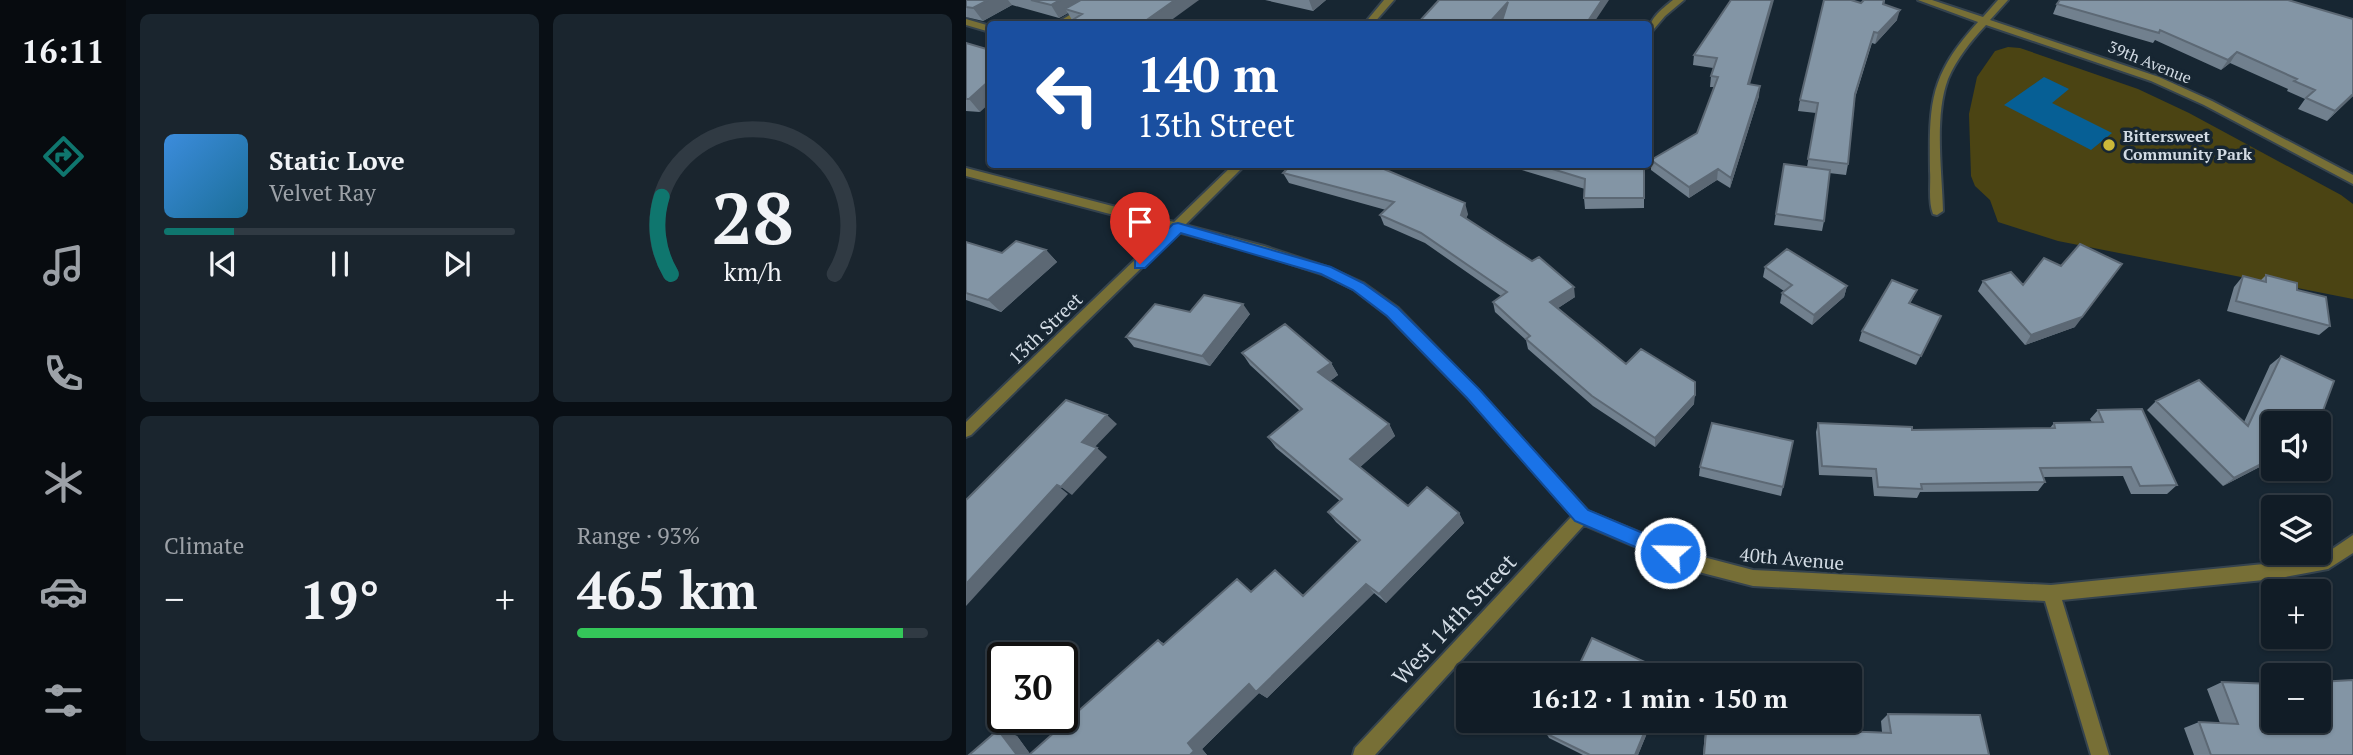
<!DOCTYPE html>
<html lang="en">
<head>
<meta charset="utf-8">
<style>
	:root { --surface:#111c26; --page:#1a252e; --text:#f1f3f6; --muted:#9ca1a7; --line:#303a43; --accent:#0f766e }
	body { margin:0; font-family:"PT Serif",serif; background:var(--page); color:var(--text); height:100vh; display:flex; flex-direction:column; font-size:26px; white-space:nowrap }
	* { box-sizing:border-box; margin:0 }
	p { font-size:23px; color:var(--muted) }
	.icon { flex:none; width:38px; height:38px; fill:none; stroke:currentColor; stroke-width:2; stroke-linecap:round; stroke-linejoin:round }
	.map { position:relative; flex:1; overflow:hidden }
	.side { display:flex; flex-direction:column; gap:14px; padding:14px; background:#090f15; width:840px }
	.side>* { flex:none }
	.banner { position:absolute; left:21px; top:21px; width:665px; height:147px; border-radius:7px; box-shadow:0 2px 5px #0004,0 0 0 2px var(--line); background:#1a4fa0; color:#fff; overflow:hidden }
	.fabs { position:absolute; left:1295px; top:411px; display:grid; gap:14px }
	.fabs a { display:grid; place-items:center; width:70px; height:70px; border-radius:7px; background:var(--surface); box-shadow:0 2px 5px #0004,0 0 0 2px var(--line); font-size:35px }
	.speed { position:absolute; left:21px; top:642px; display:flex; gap:14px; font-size:35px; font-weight:700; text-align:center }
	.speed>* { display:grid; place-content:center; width:91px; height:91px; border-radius:50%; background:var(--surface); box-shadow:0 2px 5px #0004,0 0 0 2px var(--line); line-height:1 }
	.speed .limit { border:4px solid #111; border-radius:10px; background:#fff; color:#111 }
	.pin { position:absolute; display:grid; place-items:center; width:60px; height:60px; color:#fff; margin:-72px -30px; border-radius:50% 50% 50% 0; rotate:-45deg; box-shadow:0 0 7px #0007 }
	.pin .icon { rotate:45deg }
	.me { position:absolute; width:77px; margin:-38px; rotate:293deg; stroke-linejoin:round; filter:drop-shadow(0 0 5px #0008) }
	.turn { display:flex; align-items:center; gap:24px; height:147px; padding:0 35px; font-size:32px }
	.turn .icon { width:91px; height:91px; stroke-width:2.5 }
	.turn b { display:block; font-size:49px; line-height:60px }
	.big { font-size:52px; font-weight:600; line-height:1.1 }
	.side .widget { flex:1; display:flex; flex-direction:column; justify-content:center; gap:10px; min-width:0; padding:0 24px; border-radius:10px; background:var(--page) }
	.side .dial { align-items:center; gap:0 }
	.dial svg { height:182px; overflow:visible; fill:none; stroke:var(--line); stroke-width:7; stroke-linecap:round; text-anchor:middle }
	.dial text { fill:var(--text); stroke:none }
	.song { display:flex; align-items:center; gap:21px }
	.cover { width:84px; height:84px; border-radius:10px; background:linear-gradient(135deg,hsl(210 70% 55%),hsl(200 70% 35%)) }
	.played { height:7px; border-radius:4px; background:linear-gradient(90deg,var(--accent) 20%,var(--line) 20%) }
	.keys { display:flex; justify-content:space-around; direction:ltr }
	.heat { display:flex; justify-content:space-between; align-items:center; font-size:38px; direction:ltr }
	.charge { height:10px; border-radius:5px; background:linear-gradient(90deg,#34c759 93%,var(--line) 0) }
	.side .tiles { flex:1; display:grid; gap:14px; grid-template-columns:repeat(2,1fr) }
	.trip { position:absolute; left:490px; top:663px; width:406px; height:70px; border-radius:7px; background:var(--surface); box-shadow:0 2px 5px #0004,0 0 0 2px var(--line); font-weight:600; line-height:70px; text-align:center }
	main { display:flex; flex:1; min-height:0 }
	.dock { display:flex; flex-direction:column; width:126px; justify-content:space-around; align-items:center; background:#070b0f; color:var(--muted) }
	.dock .icon { width:49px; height:49px }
	.dock .selected { color:var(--accent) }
	.dock b { font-size:32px; color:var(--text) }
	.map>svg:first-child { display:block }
</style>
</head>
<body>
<main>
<nav class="dock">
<b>16:11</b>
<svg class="icon selected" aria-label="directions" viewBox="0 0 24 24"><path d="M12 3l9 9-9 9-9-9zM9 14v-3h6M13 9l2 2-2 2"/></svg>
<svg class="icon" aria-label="music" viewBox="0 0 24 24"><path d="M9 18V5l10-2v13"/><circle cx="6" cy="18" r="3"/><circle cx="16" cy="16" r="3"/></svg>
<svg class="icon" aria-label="phone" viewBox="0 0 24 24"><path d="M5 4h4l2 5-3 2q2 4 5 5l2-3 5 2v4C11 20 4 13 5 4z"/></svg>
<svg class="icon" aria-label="climate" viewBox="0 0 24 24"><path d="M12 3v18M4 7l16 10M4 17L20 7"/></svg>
<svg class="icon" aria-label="car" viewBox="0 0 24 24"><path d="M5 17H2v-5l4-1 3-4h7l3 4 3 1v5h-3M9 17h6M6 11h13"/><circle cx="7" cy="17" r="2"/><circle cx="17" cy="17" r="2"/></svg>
<svg class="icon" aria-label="filters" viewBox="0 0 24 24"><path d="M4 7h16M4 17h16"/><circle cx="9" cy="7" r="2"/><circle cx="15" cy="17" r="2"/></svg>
</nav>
<section class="side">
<div class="tiles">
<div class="widget">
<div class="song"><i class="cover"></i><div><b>Static Love</b><p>Velvet Ray</p></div></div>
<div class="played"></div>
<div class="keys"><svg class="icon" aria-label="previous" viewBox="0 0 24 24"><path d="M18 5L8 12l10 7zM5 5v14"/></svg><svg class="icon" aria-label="pause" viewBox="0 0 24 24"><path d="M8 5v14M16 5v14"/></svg><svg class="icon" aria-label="next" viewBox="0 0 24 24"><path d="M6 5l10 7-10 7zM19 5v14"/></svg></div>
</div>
<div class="widget dial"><svg viewBox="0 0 100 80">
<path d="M14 69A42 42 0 1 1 86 69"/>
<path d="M14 69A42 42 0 0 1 10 35" stroke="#0f766e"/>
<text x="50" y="56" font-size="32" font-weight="700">28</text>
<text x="50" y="72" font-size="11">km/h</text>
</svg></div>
<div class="widget"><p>Climate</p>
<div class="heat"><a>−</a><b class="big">19°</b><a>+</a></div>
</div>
<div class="widget"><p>Range · 93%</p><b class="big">465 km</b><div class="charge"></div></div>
</div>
</section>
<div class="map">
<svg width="1387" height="755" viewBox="0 0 1387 755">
	<rect width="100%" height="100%" fill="#172632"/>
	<path fill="#4b4413" d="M1042,47L1054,48L1172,89L1223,113L1375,195L1387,204V299L1092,241L1032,222L1024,200L1009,186L1005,176L1003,114L1011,77L1029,51Z"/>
	<path fill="#065f95" d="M1078,77L1103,89L1086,103L1146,133L1125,150L1038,105Z"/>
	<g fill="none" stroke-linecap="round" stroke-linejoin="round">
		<g stroke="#35434e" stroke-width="4">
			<path id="lane" d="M128,0H139L100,24H89Z
				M0,19L24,26V32L0,25Z"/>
		</g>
		<g stroke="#35434e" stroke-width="4">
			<path id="street" d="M418,0H428L407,24H398Z
				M707,0H718L699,16L682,36C682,19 695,10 707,0Z
				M952,0H966L1017,17L1032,0H1042L1024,20L1193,77L1246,101L1387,175V184L1238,105L1185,81L1020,25C1005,41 991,58 982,79C968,116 976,171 977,211L971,215L967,214C962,201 965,184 964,171C963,101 964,75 1012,22Z
				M268,164H280L219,225L298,246L364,268L397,283L432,308L512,390L622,511L726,554L787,570L1085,585L1308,563L1359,554L1387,535V553L1362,569L1308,579L1096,600L1143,755H1125L1079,601L787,586L725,570L618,525L409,755H387L389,748L606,516L502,398L422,316L387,289L356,274L291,253L212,232L5,435L0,437V422L201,229L0,176V168L208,222Z"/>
		</g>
		<use href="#lane" fill="#776f36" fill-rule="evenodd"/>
		<use href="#street" fill="#776f36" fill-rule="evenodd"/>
	</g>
	<path fill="#71808e" d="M0,0H233L106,20L102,13L93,18L46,5L17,21L0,17Z
		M299,0H360L347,11Z
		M898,0H919L918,5L931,20L909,44L906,43L889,98L882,164L880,175L863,173L858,221L856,231L808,225L818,164L841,167L850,113L832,111L834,100Z
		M1322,0L1387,96L1361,121L1332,109L1339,99L1321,91L1322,89L1264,63L1255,70L1189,40L1187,43L1087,14L1091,4Z
		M764,1L784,84L793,96L764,188L751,180L723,198L685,170V160L731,133L748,87H744L745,76L747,68L727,65L728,55Z
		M0,43L14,112L0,111Z
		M536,164H678V208L619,209L618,198L619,189Z
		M410,166L502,214L500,218L609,297L592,308L660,364L728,404L689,447L627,406L562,349L560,340L529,312L527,302L535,296L459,243L418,225L414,215L420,210L323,183L317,173Z
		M0,242L36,253L80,250L91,262L35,312L0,300Z
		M799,267L881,286L878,297L846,325L814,303L816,293L818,291L797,277Z
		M1300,275L1331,290L1364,326L1353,335L1261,311L1268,287L1277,276L1294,281Z
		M1017,281L1109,327L1059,345L1012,291Z
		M951,290L944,304L975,316L950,365L893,341L896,331Z
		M224,312L284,314L244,366L168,347L160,337Z
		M319,324L365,363L372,375L364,381L423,424L429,436L394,467L442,506L461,487L493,513L498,523L420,603L408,593L301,698L293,693L236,749L241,755H3L32,730L51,736L64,754L192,640L199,644L271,579L285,592L309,570L337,596L392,542L370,522L362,512L374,501L310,448L302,437L334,411L284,365L276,353Z
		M1315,356L1307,460L1257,486L1181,410L1190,401L1278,422L1304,365Z
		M1132,410L1211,485L1201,494H1165L1157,476L1077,477L1079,482L1072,491L954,492L951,498L908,496L906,477L853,475L850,432L852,423L946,430L1084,428L1088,423L1126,422L1124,419Z
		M734,467L817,487L815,496L733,476Z
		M1256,682L1307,684L1387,755H1228L1218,728L1233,722L1254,723L1241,689Z
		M922,714L1023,755H737L740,721H849V730L916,732L915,721Z
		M587,721H686L672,755H617L583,738L581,734Z"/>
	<path fill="#5c6874" d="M22,0H42L46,5L17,21L7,8Z
		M94,0H123L99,9L102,13L93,18L85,5Z
		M209,0H233L200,24H175Z
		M343,0H360L347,11Z
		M636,0H643L627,24H620Z
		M806,0H808L781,95L782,84Z
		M542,2L544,12L533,24H522Z
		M934,10L931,20L909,44L912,33Z
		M1271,52L1264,63L1255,70L1262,60Z
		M24,80V103L14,112L3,99Z
		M794,86L793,96L764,188L765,178Z
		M1387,94V96L1361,121L1369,111Z
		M752,169L751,180L723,198V187Z
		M499,203L502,214L498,225L495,215Z
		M80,250L91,262L35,312L22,300Z
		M1149,274L1109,327L1059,345L1065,335Z
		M881,286L878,297L846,325L848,315Z
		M608,287L609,297L586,312L584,302Z
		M277,304L284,314L244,366L236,356Z
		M365,363L372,375L360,384L352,372Z
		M729,395L728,404L689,447V438Z
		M141,415L151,424L126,450L116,442Z
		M423,424L429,436L391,470L384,459Z
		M131,448L141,457L106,495L95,487Z
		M1307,458V460L1257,486L1268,478Z
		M91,485L102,494L0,606V584Z
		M493,513L498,523L420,603L413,594Z
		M400,584L408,593L301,698L293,693L236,749L241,755H224L222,743L283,684Z
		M683,721H686L672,755H669Z
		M32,730L51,736L65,755H51Z"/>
	<path fill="#8395a5" stroke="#5c6874" stroke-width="2" d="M0,0H22L7,8L0,7Z
		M65,0H94L85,5Z
		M115,0H209L175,24H100L116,14L99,9Z
		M473,0H636L620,24H535L542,2L522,24H451Z
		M765,0H806L782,84L794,86L765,178L752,169L723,187L685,160L731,133L752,77L745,76L751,58L728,55Z
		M858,0H885L895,3L898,0H918L917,4L934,10L912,33L908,32L889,94L882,164L842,159L852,103L834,100Z
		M1094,0H1322L1387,19V94L1369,111L1340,98L1349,90L1328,81L1331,79L1271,52L1262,60L1194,30L1193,33L1091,4Z
		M0,43L24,50V80L3,99H0Z
		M326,164H406L499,203L495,215L566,261L573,257L608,287L584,302L660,364L675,349L729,382V395L689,438L626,396L560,339L564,336L527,302L541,292L455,233L414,215L428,202L317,173Z
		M570,164H678V198H618L619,179Z
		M818,164L864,170L858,221L810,214Z
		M50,241L80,250L22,300L0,293V242L36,253Z
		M1114,244L1156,264L1116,317L1065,335L1017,281L1045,272L1057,285L1078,258L1095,266Z
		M821,249L881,286L848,315L816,293L826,285L799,267Z
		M1300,275L1331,283V290L1360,297L1364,326L1270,301L1277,276L1300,282Z
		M926,280L951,290L943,303L975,316L955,356L896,331Z
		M238,295L277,304L236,356L160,337L189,304L224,312Z
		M319,324L365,363L352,372L423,424L384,459L442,506L461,487L493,513L413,594L400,584L290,692L283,684L222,743L228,751L224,755H63L192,640L197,645L271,579L285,592L309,570L337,596L394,540L362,512L376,499L302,437L336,409L276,353Z
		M1315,356L1368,381L1352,424H1307V458L1268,478L1190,401L1233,380L1282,426Z
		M100,400L141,415L116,442L131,448L95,487L91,485L0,584V500Z
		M1176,409L1211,485L1174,486L1165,467L1074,468L1079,482L955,484L956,489L912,487L910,469L856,466L852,423L946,427V430L1089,428L1088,423L1137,422L1132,410Z
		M746,423L827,441L817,487L734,467Z
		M626,638L703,673L702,676H608Z
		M1387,680V755H1245L1233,722L1272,724L1256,682L1307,684V721H1353V682Z
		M922,714L1014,715L1023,755H738L741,721H849V730L925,733Z
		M587,721H683L669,755H624L581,734Z
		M32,730L51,755H3Z"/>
	<path fill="#1a73e8" stroke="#114b97" stroke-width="2" d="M212,223L365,267L397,283L432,308L513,389L622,510L710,547L713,553L710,559L704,562L609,521L501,398L421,316L387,290L355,274L215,233L179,268H169V261L207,224Z"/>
	<circle fill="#ccb939" stroke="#172632" stroke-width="2.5" cx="1143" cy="145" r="7"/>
	<g text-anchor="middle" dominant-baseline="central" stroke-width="7" stroke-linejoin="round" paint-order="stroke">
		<g font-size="16" fill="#d2dbe4" stroke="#172632">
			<text transform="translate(1184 62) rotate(22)">39th Avenue</text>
		</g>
		<g font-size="16" font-weight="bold" fill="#d2dbe4" stroke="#172632" text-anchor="start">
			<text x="1157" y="136">Bittersweet<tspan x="1157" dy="18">Community Park</tspan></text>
		</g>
		<g font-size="19" fill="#d2dbe4" stroke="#172632">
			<text transform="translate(79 328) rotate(-44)">13th Street</text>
			<text transform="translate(826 558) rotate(5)">40th Avenue</text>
		</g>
		<g font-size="23" fill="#d2dbe4" stroke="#172632">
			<text transform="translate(488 619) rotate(-47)">West 14th Street</text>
		</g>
	</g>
</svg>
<div class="fabs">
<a><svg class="icon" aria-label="sound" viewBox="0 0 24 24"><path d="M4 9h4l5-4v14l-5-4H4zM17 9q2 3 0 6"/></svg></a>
<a><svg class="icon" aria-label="layers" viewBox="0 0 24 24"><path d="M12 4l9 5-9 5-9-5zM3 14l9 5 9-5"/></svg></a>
<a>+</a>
<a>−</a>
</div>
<div class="speed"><div class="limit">30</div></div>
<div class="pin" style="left:174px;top:264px;background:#d93025"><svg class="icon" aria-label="arrive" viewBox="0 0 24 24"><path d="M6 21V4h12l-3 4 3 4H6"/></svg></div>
<svg class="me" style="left:704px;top:553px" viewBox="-20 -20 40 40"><circle r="17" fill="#1a73e8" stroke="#fff" stroke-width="3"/><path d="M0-11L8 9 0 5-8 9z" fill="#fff"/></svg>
<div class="trip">16:12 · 1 min · 150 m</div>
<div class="banner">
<div class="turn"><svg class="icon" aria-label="left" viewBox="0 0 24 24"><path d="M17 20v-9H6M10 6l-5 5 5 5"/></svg><div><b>140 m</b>13th Street</div></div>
</div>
</div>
</main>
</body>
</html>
